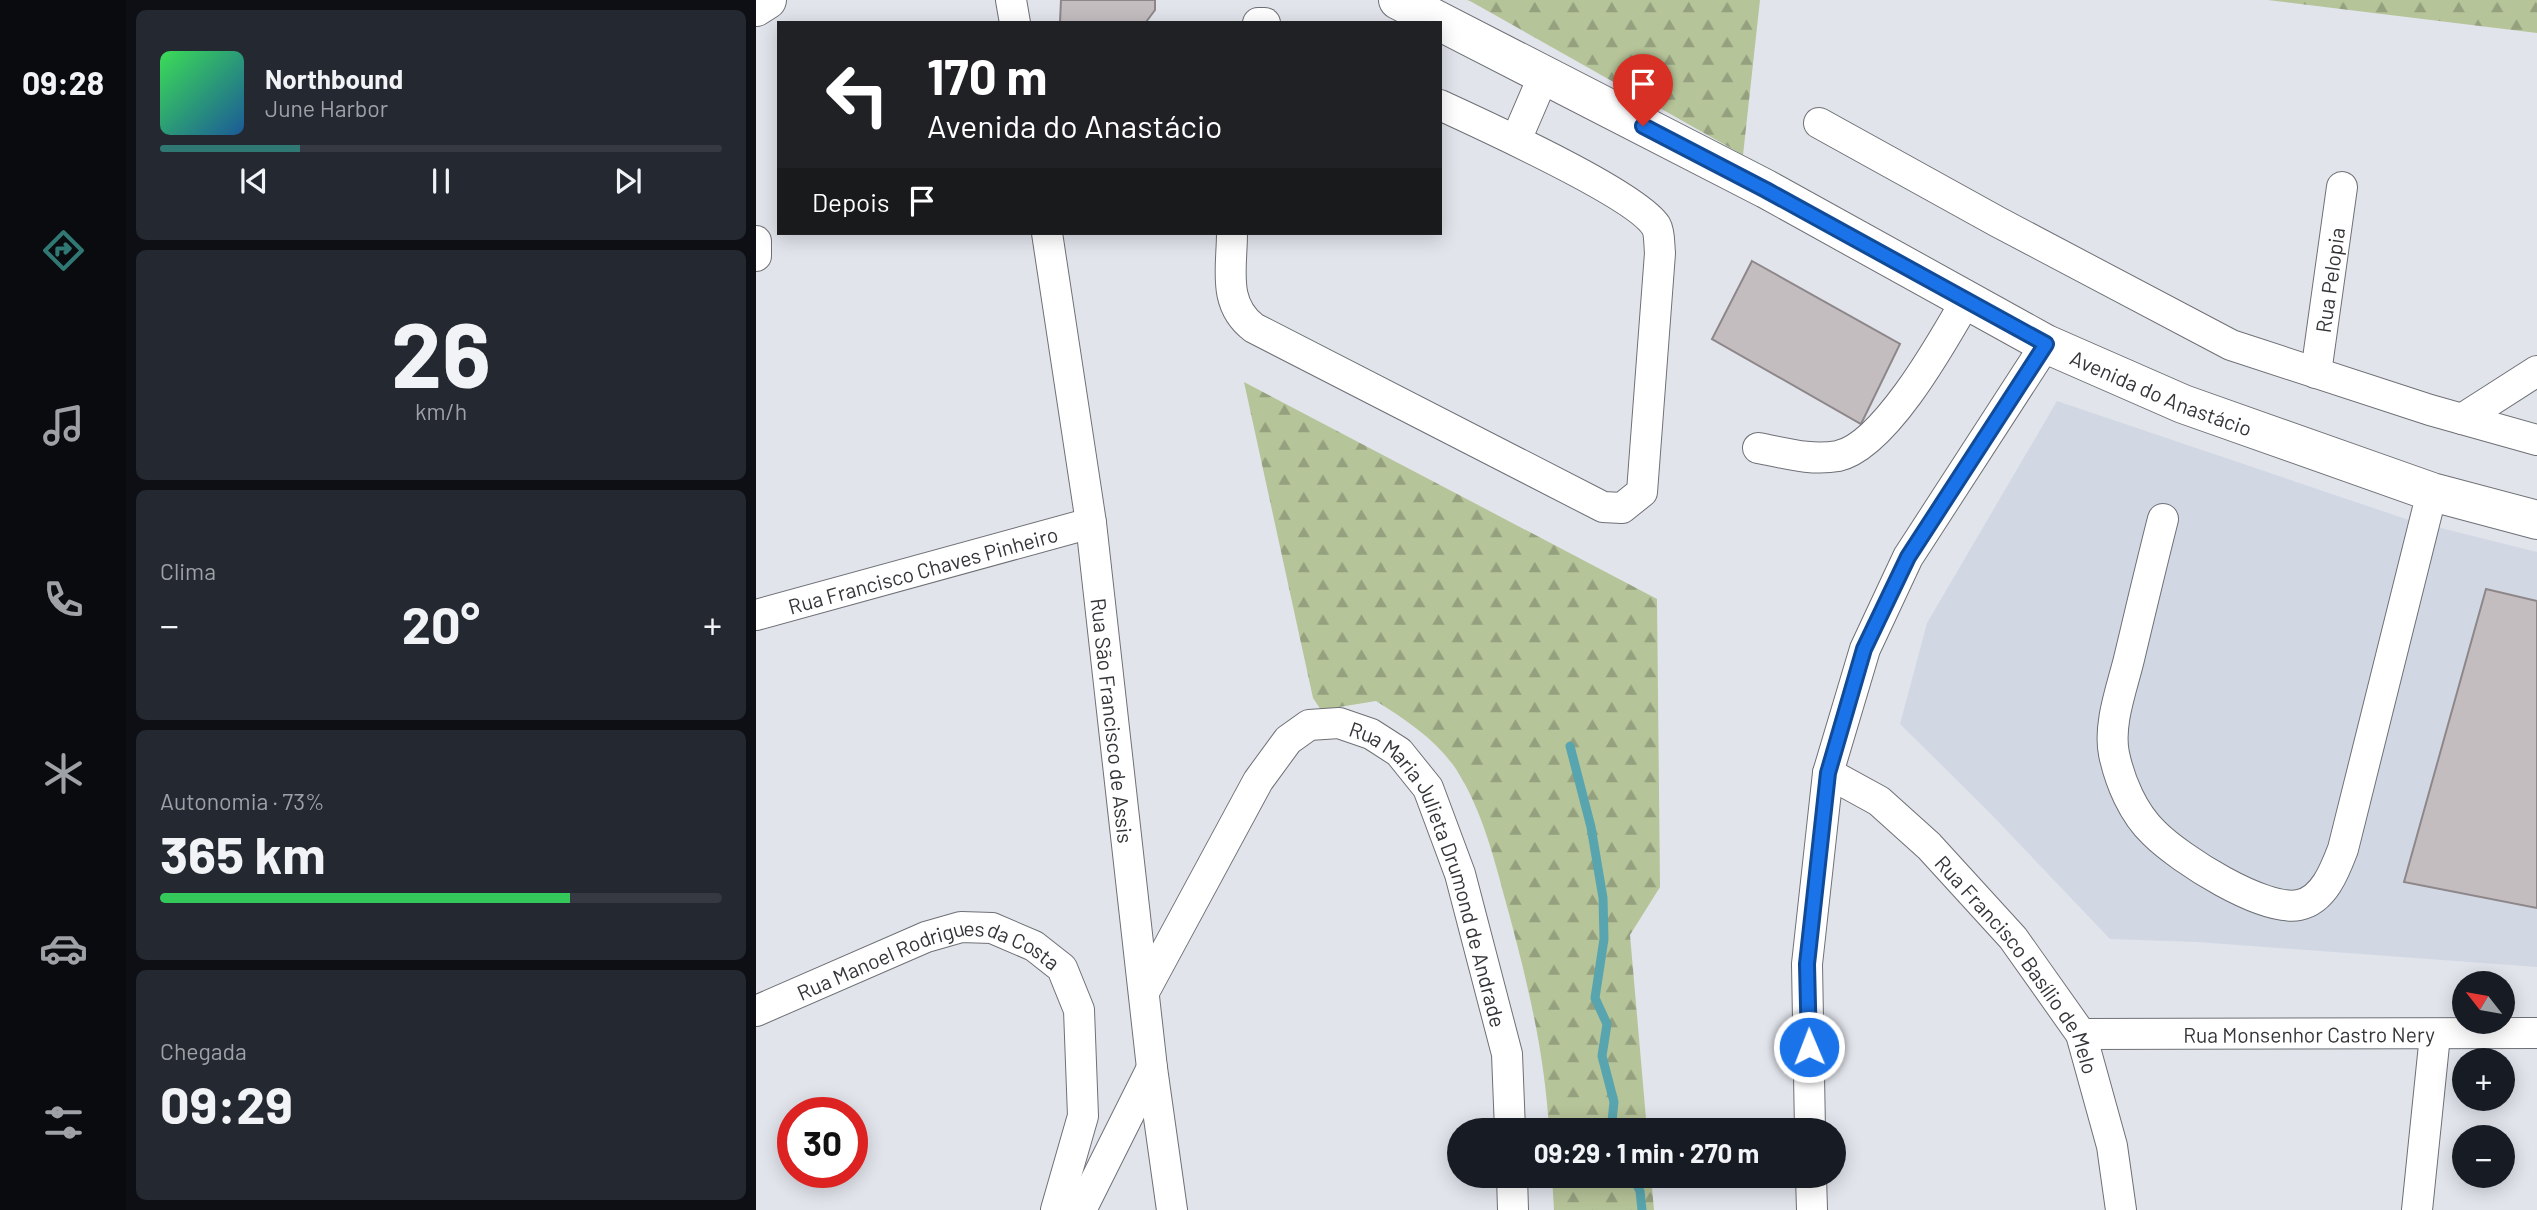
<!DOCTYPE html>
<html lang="pt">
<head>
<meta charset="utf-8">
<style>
	:root { --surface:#171b24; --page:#242831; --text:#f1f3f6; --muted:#9ea1a6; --line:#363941; --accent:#307873 }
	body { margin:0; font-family:Barlow,sans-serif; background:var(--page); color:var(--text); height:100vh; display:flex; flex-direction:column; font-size:26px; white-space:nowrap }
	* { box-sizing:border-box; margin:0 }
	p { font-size:23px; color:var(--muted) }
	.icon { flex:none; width:38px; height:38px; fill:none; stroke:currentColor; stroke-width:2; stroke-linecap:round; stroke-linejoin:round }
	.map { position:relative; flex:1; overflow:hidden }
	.details { display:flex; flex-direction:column; gap:10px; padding:10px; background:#0d0f14; width:630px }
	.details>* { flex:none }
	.top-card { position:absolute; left:21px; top:21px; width:665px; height:214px; border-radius:0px; box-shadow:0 4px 18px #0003; background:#202124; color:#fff; overflow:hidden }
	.needle { width:46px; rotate:301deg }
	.fabs { position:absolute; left:1696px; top:971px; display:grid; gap:14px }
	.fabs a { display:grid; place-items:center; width:63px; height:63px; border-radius:50%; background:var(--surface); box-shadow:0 4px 18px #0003; font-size:35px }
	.speed { position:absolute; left:21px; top:1097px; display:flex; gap:14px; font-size:35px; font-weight:700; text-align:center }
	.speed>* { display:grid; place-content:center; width:91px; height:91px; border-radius:50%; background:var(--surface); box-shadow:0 4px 18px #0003; line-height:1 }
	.speed .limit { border:10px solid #d22; background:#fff; color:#111 }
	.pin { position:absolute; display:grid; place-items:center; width:60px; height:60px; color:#fff; margin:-72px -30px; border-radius:50% 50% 50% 0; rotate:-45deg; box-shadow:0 0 7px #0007 }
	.pin .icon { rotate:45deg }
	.me { position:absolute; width:77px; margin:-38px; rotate:359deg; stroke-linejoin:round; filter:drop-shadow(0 0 5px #0008) }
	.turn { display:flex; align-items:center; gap:24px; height:147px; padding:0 35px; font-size:32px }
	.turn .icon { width:91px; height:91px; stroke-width:2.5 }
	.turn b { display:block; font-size:49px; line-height:60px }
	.then { display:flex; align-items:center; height:66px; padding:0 35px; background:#0003; gap:14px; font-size:26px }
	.big { font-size:52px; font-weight:700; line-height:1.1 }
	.details .widget { flex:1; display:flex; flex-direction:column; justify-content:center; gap:10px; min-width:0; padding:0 24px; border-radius:10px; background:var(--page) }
	.details .dial { align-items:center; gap:0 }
	.dial b { font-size:91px; line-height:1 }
	.song { display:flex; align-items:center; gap:21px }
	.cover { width:84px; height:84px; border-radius:10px; background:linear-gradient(135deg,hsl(130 70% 55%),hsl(210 70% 35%)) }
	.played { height:7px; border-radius:4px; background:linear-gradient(90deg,var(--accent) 25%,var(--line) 25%) }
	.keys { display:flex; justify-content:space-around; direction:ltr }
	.heat { display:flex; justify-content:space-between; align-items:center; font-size:38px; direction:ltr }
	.charge { height:10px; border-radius:5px; background:linear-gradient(90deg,#34c759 73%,var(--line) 0) }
	.trip { position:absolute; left:691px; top:1118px; width:399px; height:70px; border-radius:35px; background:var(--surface); box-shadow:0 4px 18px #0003; font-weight:700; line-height:70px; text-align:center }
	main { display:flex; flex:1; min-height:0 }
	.dock { display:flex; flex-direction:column; width:126px; justify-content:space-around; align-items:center; background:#090b0e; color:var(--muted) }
	.dock .icon { width:49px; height:49px }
	.dock .on { color:var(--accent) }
	.dock b { font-size:32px; color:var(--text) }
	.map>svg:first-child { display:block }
</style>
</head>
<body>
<main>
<nav class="dock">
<b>09:28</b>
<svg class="icon on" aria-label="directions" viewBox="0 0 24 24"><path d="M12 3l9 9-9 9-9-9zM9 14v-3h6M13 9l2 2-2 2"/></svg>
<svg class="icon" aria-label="music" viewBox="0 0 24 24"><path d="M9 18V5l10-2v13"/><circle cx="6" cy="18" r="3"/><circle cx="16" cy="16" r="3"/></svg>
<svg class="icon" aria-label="phone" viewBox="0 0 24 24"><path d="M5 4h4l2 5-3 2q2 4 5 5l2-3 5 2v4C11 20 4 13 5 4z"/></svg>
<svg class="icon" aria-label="climate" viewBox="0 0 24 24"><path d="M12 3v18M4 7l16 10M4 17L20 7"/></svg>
<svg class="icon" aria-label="car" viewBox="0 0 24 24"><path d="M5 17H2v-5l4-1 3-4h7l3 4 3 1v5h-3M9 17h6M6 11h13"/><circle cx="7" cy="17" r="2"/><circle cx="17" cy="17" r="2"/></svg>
<svg class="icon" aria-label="filters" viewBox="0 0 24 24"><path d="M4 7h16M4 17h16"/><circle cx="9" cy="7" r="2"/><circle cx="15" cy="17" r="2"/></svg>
</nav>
<section class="details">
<div class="widget">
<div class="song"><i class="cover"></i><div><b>Northbound</b><p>June Harbor</p></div></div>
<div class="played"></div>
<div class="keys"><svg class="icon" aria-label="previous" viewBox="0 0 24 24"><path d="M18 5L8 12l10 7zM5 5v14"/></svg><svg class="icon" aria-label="pause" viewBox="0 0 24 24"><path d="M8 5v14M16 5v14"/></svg><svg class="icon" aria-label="next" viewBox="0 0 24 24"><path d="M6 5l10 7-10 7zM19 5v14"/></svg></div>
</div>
<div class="widget dial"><b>26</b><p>km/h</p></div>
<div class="widget"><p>Clima</p>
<div class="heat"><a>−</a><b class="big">20°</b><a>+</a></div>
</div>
<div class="widget"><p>Autonomia · 73%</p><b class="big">365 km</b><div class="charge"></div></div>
<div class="widget"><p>Chegada</p><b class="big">09:29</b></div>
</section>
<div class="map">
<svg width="1781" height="1210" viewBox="0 0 1781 1210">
	<defs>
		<pattern id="forest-firs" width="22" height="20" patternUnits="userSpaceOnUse" patternTransform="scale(1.75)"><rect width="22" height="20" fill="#b6c499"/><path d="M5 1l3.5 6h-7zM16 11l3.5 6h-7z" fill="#95a07e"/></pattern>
	</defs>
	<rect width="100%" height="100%" fill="#e1e4eb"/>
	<path fill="#d1d8e4" d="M1301,401L1653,520L1781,552V967L1441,942L1354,939L1233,812L1144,724L1171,623Z"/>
	<path fill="url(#forest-firs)" d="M711,0H1004L987,155L714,1Z
		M1512,0H1781V33Z
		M488,382L901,599L904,887L874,935L891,1130H793C789,1055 772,984 752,910C740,866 729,819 706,779C687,744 653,722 620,701L565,710L557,698Z
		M796,1176H895L898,1210H798Z"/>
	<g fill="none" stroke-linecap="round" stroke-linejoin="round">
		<path stroke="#59a5af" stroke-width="9" d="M814,746L835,827L847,898L848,939L839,998L851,1024L846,1056L858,1102L855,1130
			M876,1176L884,1191L886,1210"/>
	</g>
	<path fill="#c4bdc0" stroke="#8e878a" stroke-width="2" d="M305,0H399V10L390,22H304Z
		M996,261L1144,344L1105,424L956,339Z
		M1730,589L1781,601V908L1648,882Z"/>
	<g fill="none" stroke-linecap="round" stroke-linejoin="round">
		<g stroke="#6e7076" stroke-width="32">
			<g id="minor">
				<path d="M255,0L259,23"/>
				<path d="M502,23H509"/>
				<path d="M1063,123L1242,222L1475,345L1674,410L1781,440"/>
				<path d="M760,140L788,75"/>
				<path id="s1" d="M291,233L335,523L396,1068L416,1210"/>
				<path d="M476,233C476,268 466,304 498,328L847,507L866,508L886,492L904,253C903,245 904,233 900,226C880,194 725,124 684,105"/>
				<path d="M0,241V256"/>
				<path id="s2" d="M1560,373L1586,187"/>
				<path d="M1706,419L1781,371"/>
				<path d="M1002,448C1029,453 1055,461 1082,456C1129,446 1188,339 1211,299"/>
				<path d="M1407,519C1395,566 1384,613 1373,659C1366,688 1352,724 1358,754C1364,782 1377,813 1398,833C1424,859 1507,912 1543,905C1568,900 1579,870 1587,849L1676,492"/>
				<path id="s3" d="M0,615L335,523"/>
				<path id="s4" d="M1072,773L1123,801L1173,846L1257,938L1325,1034L1356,1146L1365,1210"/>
				<path id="s5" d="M388,992L502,781L532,740L553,725L583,723L615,734L643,752L672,788L704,874L751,1054L754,1130"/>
				<path id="s6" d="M0,1011L170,937L205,927L236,928L278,946L306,968L323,1010L327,1116L300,1210"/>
				<path id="s7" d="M1325,1034L1781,1033"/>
				<path d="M1054,1130L1051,964L1072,773L1109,649L1152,557L1290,344"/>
				<path d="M756,1176L757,1210"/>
				<path d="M1055,1176L1056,1210"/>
				<path d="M325,1210L396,1068"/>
				<path d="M1661,1210L1679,1035"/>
			</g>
		</g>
		<g stroke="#6e7076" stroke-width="40">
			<g id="major">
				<path id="s8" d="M642,0L1010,189L1290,344L1427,404L1676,492L1781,520"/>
				<path d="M0,7L11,0"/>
			</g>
		</g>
		<use href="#minor" stroke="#fff" stroke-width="30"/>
		<use href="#major" stroke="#fff" stroke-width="38"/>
	</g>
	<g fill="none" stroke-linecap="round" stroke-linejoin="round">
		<g stroke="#114b97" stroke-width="18">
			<path id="route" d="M887,126L1010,190L1290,344L1152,557L1108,649L1072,773L1051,964L1053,1047"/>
		</g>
		<use href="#route" stroke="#1a73e8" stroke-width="12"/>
	</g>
	<g text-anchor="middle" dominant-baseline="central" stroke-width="5" stroke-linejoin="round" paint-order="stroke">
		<g font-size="21" fill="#343538" stroke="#fff">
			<text stroke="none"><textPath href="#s2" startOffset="94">Rua Pelopia</textPath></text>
			<text stroke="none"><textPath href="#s8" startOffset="859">Avenida do Anastácio</textPath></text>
			<text stroke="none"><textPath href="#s3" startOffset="173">Rua Francisco Chaves Pinheiro</textPath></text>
			<text stroke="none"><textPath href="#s1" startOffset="492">Rua São Francisco de Assis</textPath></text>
			<text stroke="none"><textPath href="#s5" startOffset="534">Rua Maria Julieta Drumond de Andrade</textPath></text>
			<text stroke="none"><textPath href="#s4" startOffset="275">Rua Francisco Basílio de Melo</textPath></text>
			<text stroke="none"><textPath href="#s6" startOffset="187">Rua Manoel Rodrigues da Costa</textPath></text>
			<text stroke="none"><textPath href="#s7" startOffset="228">Rua Monsenhor Castro Nery</textPath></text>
		</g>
	</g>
</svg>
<div class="fabs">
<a><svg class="needle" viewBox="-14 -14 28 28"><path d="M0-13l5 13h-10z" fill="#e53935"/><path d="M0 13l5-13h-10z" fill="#9ea1a6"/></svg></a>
<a>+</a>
<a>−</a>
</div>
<div class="speed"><div class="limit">30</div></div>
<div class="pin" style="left:887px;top:126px;background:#d93025"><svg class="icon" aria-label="arrive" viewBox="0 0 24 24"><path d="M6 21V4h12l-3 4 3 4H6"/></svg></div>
<svg class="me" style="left:1053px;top:1047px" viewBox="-20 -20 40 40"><circle r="17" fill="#1a73e8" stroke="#fff" stroke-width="3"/><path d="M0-11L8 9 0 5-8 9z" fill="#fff"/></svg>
<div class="trip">09:29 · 1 min · 270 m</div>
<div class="top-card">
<div class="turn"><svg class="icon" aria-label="left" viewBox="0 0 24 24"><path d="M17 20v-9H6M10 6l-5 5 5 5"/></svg><div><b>170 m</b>Avenida do Anastácio</div></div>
<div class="then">Depois<svg class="icon" aria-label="arrive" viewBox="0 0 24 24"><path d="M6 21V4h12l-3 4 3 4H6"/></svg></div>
</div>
</div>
</main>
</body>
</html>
